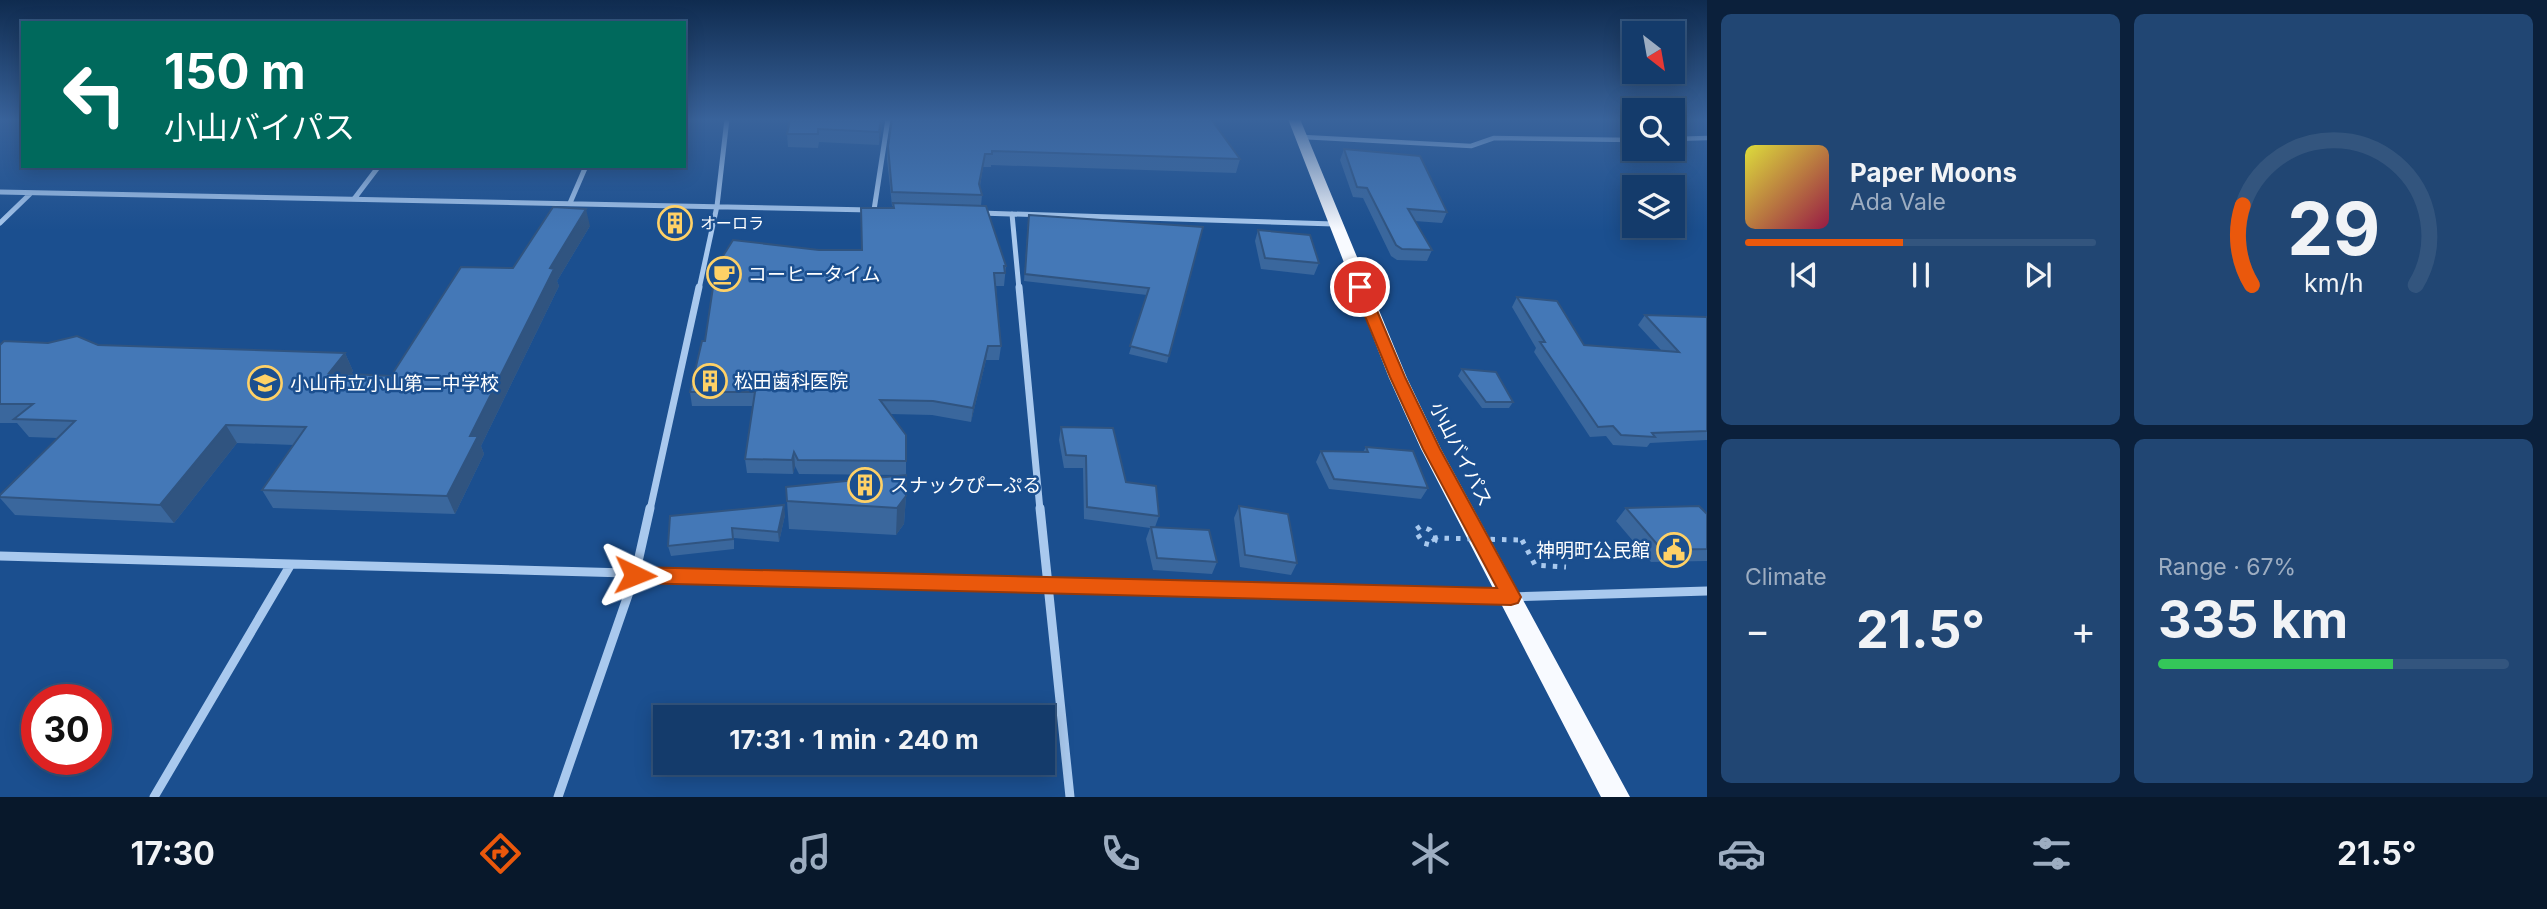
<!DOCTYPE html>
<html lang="en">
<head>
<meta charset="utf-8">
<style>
	:root { --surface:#143b6b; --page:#214673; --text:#f1f3f6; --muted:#9dadc1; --line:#33557e; --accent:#ea580c }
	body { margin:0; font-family:Inter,"Noto Sans JP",sans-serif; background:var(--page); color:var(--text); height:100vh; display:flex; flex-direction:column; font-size:26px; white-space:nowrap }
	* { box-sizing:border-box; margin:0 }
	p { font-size:23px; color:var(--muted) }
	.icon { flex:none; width:38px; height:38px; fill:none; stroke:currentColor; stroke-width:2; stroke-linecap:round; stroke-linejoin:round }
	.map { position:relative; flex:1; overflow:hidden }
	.drawer { display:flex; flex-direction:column; gap:14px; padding:14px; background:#0b203b; width:840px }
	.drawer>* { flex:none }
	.banner { position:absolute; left:21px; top:21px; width:665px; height:147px; border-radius:0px; box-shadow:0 4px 18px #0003,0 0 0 2px var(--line); background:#00695c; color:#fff; overflow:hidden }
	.needle { width:46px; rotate:149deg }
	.buttons { position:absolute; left:1622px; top:21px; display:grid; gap:14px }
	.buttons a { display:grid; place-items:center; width:63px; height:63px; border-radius:0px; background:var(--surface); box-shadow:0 4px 18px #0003,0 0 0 2px var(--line); font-size:35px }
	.speed { position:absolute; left:21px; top:684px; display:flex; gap:14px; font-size:35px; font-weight:700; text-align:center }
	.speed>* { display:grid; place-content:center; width:91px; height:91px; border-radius:50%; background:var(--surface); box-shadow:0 4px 18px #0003,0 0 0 2px var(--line); line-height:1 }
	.speed .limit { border:10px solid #d22; background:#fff; color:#111 }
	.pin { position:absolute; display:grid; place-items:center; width:60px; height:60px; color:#fff; margin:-30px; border:4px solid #fff; border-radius:50%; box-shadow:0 2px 7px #0007 }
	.me { position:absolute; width:77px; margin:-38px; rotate:92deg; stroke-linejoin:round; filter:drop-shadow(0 0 5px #0008) }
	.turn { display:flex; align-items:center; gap:24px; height:147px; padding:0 28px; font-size:32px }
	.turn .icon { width:91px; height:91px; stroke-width:2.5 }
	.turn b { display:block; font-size:49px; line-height:60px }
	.big { font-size:52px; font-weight:700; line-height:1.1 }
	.drawer .tile { flex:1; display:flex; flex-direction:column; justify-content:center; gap:10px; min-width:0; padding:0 24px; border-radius:10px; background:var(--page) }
	.drawer .dial { align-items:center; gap:0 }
	.dial svg { height:182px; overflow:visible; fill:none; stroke:var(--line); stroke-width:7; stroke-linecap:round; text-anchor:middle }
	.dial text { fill:var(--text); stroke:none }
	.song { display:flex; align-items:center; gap:21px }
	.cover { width:84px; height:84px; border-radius:10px; background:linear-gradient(135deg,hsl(60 70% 55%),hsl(340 70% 35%)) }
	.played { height:7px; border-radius:4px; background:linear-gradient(90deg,var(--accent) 45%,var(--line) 45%) }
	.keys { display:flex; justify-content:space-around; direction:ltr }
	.heat { display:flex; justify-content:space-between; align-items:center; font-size:38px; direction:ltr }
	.charge { height:10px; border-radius:5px; background:linear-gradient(90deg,#34c759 67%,var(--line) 0) }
	.drawer .tiles { flex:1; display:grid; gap:14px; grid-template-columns:repeat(2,1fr) }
	.trip { position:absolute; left:653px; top:705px; width:402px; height:70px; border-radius:0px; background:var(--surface); box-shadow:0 4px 18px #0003,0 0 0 2px var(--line); font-weight:700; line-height:70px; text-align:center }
	.menu { display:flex; height:112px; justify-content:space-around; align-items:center; background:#08182b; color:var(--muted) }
	.menu .icon { width:49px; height:49px }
	.menu .current { color:var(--accent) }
	.menu b { font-size:32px; color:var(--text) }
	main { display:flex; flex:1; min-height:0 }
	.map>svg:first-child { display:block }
</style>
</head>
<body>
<main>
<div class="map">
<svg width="1707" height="797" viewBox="0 0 1707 797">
	<rect width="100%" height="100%" fill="#1b4f8f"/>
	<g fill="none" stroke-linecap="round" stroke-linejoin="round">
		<path stroke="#a9c9ee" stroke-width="5" stroke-dasharray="4.5 7" stroke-linecap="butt" d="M1433,538L1435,541L1431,545L1423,543L1415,530L1421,526L1430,530L1439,544
			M1522,540L1535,565L1566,567"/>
		<path stroke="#a9c9ee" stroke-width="4.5" d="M1303,137L1471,146L1494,138L1634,140
			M1673,139L1707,138"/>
		<path stroke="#a9c9ee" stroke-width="5" d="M0,192L871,210
			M354,199L379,166
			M570,203L586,166
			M874,210L888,119
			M980,213L1334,224
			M1012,214L1019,289
			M0,223L31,193
			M699,289L717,206L727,119"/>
		<path stroke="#a9c9ee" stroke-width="7" d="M1019,287L1040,510
			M650,510L699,287"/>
		<path stroke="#a9c9ee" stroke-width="9" d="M1040,508L1070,797
			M0,556L1511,597L1707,591
			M154,797L291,564
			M558,797L635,575L650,508"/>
		<path fill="#f8faff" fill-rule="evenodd" d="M1288,119H1300L1407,378L1441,449L1630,797H1601L1421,449L1389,378Z"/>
		<path stroke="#a9c9ee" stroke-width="5" stroke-dasharray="4.5 7" stroke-linecap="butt" d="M1433,538L1522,540"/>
	</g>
	<path fill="#3a679d" d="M883,119L879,145L819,142L818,148L788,147L787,134Z
		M888,146L1240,159L1236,173L991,165V167H983L980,186L982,195L981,206L1006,266L1004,286H996L1001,346L999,360H986L971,422L932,415L890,414L906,461V496L904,524L896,535L789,529L787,501L903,475L799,474L795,466L793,474L747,473L745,459L753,406H692L690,392L705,341L819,250H862L893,208V206H892L887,159Z
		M1344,149L1447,212L1442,223L1415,221L1432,250L1427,261L1397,260L1391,256L1363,198L1353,197L1340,160Z
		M1028,222L1203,227L1167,363L1129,354L1147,295L1024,281Z
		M590,226L557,281L559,286L481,446L484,454L455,514L273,508L262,490L294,445L237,443L174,523L15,515L0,498V495L57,438L29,437L17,423H0V345H98L345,353L353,371L351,374L391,376L513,268Z
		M1258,230L1319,263L1314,275L1261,269L1255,241Z
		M1517,297L1584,345L1661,350L1638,325L1645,315L1707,317V440L1650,443L1647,447L1613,445L1606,436L1590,437L1534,352L1536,348L1512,307Z
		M1462,369L1513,402L1509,408H1482L1458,376Z
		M1061,427L1126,482L1159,516L1155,527L1217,562L1212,574L1153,570L1146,539L1150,528L1084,519L1083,468H1064L1059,440Z
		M1366,447L1428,488L1421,499L1329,489L1316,462L1321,451L1363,452Z
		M1239,506L1297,563L1291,575L1240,567L1234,518Z
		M1626,508L1707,514V561L1651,562L1616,521Z
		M785,515L779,542L734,538V549L671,556L668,546L670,516Z"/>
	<path fill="#305480" d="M881,119H883L879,145V132Z
		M586,209L590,226L557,281L559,286L481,446L484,454L455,514L447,496L470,436L550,268Z
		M988,346L986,360L971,422L973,408Z
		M345,353L353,371L338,391L329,373Z
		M226,425L237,443L174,523L160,505Z
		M794,452L795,466L793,474L792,460Z
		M906,496L904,524L896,535L897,508Z
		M784,505L785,515L779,542L778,532Z"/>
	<path fill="#4478b7" stroke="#305480" stroke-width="2" d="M790,119H881L879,132L818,129V134H787Z
		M892,119H1211L1240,159L992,151V154H985L979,184L982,195L892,192L888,146Z
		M1344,149L1420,156L1447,212L1408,209L1432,250L1402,249L1396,245L1367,188L1357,187Z
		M893,203L986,206L1006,266H1004L1005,273H994L1001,346H988L973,408L933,401L880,400L906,435V461L798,460L794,452L792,460L745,459L755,392H690L702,341H705L716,267L733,240L819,250H862L861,208H894Z
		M553,207L586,209L550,268L554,269L470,436H478L447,496L262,490L306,427L226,425L160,505L0,497V495L75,421L14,419L33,404H0V345L4,341L48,343L77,336L98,345L345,353L329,373L391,376L461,267L513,268Z
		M1029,215L1203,227L1169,356L1130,346L1149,288L1025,274Z
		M1258,230L1310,235L1319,263L1265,258Z
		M1517,297L1557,301L1584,345L1679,352L1645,315L1707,317V431L1652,433L1655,437L1621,435L1613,426L1598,427L1540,342H1545Z
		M1462,369L1496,372L1513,402H1486Z
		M1061,427L1113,428L1126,482L1156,486L1159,516L1087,507L1086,456L1066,455Z
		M1366,447L1413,451L1428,488L1334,479L1321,451L1368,452Z
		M906,475V496L897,508L787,501L786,487Z
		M784,505L778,532L732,528L733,539L668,546L670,516Z
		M1239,506L1288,514L1297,563L1245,555Z
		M1699,506L1707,514V549L1662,550L1626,508Z
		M1151,527L1209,530L1217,562L1157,558Z"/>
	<linearGradient id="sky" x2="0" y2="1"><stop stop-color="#0f2b4f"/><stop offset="0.52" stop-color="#39639b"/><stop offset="1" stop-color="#39639b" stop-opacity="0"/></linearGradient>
	<rect width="1707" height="230" fill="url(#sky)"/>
	<path fill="#ea580c" stroke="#983908" stroke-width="2" d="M1360,283L1367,287L1405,377L1440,449L1521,597L1518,603L1511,605L635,583L628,580L625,575L628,569L635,567L1497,588L1423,449L1390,377L1353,287Z"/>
	<defs>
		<g id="building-ring" transform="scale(1.75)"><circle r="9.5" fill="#1b4f8f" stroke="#ffd166" stroke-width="1.5"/><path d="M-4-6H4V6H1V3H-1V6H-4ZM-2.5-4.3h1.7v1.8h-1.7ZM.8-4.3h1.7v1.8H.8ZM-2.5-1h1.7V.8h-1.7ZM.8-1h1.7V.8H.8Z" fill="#ffd166"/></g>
		<g id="cafe-ring" transform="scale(1.75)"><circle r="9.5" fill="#1b4f8f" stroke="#ffd166" stroke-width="1.5"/><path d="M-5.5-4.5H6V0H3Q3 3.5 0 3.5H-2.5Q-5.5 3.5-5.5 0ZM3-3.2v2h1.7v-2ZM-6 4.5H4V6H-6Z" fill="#ffd166"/></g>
		<g id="school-ring" transform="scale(1.75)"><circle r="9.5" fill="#1b4f8f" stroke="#ffd166" stroke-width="1.5"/><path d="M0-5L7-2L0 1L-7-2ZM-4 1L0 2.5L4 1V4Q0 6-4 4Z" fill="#ffd166"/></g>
		<g id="civic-ring" transform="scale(1.75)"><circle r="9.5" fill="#1b4f8f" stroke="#ffd166" stroke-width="1.5"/><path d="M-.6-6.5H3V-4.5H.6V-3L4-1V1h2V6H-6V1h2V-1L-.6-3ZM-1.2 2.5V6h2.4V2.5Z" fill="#ffd166"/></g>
	</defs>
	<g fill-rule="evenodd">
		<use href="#building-ring" x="675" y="223"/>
		<use href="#cafe-ring" x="724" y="274"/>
		<use href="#building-ring" x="710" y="381"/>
		<use href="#school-ring" x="265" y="383"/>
		<use href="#building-ring" x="865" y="485"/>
		<use href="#civic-ring" x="1674" y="550"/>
	</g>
	<g text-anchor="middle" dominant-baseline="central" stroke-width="5" stroke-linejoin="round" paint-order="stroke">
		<g font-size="16" fill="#fff" stroke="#1b4f8f" text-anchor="start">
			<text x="700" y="223">オーロラ</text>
		</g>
		<g font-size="19" fill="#fff" stroke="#1b4f8f" text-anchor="start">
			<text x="748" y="274">コーヒータイム</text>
			<text x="734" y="381">松田歯科医院</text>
			<text x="290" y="383">小山市立小山第二中学校</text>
			<text x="890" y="485">スナックぴーぷる</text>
			<text x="1650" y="550" text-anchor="end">神明町公民館</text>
		</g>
		<g font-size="19" fill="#fff" stroke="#1b4f8f">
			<text transform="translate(1461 454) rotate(63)">小山バイパス</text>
		</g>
	</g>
</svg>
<div class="buttons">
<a><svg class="needle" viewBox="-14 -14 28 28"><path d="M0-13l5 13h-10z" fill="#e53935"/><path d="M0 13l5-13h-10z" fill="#9dadc1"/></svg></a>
<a><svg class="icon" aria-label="search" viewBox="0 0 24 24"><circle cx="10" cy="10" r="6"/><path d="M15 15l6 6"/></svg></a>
<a><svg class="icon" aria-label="layers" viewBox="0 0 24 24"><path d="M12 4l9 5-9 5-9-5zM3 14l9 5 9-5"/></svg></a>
</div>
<div class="speed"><div class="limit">30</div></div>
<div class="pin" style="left:1360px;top:287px;background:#d93025"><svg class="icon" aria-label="arrive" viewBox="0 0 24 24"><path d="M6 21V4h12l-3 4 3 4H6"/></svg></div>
<svg class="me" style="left:635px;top:575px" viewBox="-20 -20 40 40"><path d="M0-17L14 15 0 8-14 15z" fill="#ea580c" stroke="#fff" stroke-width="4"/></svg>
<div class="trip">17:31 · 1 min · 240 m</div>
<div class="banner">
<div class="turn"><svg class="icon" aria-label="left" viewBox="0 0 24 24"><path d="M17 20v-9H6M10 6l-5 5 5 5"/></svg><div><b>150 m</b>小山バイパス</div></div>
</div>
</div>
<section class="drawer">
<div class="tiles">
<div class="tile">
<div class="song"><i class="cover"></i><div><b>Paper Moons</b><p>Ada Vale</p></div></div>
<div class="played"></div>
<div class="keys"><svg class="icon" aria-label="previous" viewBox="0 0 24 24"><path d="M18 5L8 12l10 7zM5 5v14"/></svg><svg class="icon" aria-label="pause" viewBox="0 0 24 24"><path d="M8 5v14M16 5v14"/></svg><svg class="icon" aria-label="next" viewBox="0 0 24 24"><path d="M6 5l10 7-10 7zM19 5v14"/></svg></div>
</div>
<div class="tile dial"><svg viewBox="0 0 100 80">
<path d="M14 69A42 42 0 1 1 86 69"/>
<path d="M14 69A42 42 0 0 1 10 34" stroke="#ea580c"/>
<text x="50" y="56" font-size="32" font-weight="700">29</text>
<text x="50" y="72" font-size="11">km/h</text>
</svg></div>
<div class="tile"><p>Climate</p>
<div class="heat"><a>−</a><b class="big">21.5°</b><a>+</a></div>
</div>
<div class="tile"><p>Range · 67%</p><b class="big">335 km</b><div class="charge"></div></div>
</div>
</section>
</main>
<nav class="menu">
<b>17:30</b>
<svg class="icon current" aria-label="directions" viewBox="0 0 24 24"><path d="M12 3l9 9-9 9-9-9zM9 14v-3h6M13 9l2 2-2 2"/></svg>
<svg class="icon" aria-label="music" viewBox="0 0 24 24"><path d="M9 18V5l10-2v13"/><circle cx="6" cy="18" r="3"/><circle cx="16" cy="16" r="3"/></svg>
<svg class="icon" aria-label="phone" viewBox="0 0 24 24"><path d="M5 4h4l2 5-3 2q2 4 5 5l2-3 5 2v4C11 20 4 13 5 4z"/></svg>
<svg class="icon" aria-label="climate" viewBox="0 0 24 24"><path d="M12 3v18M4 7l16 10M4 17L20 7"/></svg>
<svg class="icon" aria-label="car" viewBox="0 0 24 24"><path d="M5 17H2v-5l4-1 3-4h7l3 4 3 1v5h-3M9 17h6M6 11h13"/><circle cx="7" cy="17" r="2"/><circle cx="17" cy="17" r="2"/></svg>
<svg class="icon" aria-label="filters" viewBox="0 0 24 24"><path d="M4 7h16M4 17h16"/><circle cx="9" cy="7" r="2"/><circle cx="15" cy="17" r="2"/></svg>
<b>21.5°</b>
</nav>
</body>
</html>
